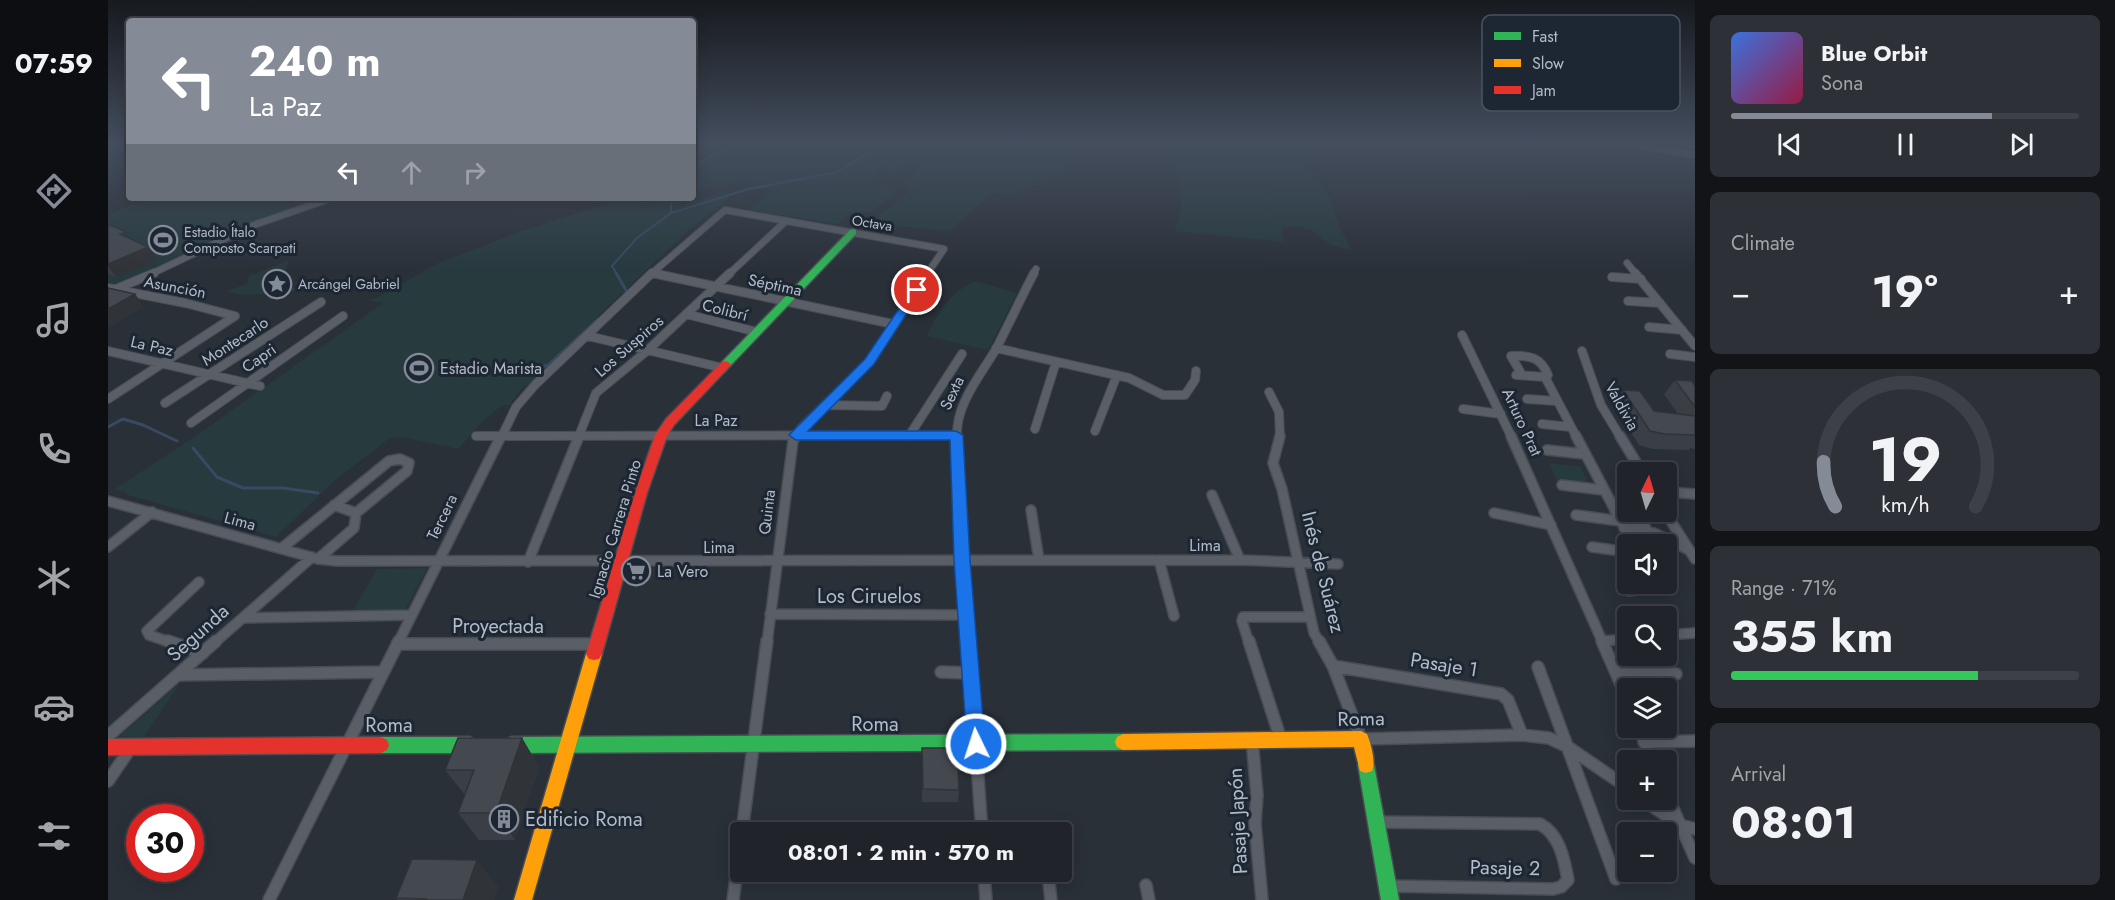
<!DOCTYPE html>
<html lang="en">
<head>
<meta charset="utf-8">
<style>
	:root { --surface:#20242a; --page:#2d3036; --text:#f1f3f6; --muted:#a2a4a8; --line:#3d4147; --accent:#848b96 }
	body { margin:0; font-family:Jost,sans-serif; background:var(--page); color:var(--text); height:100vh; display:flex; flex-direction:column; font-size:22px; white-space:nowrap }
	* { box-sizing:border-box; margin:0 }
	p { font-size:20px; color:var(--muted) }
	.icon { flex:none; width:33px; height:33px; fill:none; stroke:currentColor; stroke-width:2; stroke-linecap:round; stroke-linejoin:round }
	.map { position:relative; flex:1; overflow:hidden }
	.panel { display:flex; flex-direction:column; gap:15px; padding:15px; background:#121417; width:420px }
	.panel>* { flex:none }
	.top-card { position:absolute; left:18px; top:18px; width:570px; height:183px; border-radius:6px; box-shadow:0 3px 15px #0003,0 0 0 2px var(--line); background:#848b96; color:#fff; overflow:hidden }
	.needle { width:39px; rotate:5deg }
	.controls { position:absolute; left:1509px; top:462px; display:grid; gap:12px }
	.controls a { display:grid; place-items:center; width:60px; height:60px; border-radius:6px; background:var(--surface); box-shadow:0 3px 15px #0003,0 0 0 2px var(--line); font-size:30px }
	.speed { position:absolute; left:18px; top:804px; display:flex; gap:12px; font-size:30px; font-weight:700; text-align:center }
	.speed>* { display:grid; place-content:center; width:78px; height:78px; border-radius:50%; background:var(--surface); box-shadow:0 3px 15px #0003,0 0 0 2px var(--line); line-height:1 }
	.speed .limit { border:9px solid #d22; background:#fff; color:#111 }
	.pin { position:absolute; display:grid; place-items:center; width:51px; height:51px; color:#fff; margin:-26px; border:3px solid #fff; border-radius:50%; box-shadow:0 2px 6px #0007 }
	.me { position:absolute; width:66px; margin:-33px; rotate:356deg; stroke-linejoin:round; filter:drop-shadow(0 0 4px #0008) }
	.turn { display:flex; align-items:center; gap:21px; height:126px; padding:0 24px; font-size:27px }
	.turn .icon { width:78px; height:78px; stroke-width:2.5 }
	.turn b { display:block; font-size:42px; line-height:51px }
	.lanes { display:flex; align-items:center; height:57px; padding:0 24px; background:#0003; justify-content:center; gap:30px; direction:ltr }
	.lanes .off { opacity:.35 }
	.big { font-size:45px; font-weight:700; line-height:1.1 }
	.panel .tile { flex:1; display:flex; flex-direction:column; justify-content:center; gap:9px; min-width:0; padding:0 21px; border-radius:9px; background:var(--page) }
	.panel .dial { align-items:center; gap:0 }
	.dial svg { height:156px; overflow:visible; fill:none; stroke:var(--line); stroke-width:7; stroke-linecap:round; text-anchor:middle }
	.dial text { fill:var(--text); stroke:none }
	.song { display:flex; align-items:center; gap:18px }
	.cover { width:72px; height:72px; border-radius:9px; background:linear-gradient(135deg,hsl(220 70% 55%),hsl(340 70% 35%)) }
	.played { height:6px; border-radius:3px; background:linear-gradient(90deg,var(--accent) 75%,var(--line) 75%) }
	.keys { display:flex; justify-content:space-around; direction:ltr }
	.heat { display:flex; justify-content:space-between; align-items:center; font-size:33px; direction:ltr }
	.charge { height:9px; border-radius:4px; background:linear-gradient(90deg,#34c759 71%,var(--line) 0) }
	.trip { position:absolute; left:622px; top:822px; width:342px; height:60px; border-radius:6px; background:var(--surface); box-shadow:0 3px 15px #0003,0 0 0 2px var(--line); font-weight:700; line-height:60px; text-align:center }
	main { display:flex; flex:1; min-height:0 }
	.menu { display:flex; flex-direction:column; width:108px; justify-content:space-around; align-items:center; background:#0d0e11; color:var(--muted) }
	.menu .icon { width:42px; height:42px }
	.menu .selected { color:var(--accent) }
	.menu b { font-size:27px; color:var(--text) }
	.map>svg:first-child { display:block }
</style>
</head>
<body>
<main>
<nav class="menu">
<b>07:59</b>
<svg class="icon selected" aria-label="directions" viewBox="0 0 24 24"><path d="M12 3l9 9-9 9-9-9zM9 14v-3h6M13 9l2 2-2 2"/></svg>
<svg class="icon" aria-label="music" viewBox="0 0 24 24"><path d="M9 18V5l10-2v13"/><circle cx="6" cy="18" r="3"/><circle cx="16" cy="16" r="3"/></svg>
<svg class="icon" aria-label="phone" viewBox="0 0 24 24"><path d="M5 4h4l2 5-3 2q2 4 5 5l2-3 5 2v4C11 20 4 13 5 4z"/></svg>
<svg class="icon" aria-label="climate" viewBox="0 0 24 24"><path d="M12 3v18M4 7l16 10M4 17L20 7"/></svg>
<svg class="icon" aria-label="car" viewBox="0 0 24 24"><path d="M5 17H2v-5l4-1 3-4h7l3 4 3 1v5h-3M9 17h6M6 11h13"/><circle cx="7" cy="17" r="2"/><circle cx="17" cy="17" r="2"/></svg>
<svg class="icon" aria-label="filters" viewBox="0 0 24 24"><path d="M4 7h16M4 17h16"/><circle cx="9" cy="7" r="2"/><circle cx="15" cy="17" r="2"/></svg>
</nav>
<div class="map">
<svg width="1587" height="900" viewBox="0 0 1587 900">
	<rect width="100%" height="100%" fill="#2a3038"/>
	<path fill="#273a3e" d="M585,144H972L961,167L901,197L884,193L841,231L777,225L770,216L805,189L791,183L808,173L812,163L805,161L782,177L774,166L769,169V179L788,194L762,212L741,213L731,224L641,210L664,189H635L643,180L595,190L585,196Z
		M1066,144H1186L1224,201L1228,219L1243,250C1237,248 1230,248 1224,245C1202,232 1206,225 1176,227L1173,234L1176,242L1066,231C1081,202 1066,175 1066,144Z
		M619,191H626L617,202L584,227L448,356L427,380L413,389L402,405H395L376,420L350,449L294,437L282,438L226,481L168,537L17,494L18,492L7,489L92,433L275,303L259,300L270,297L328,264L411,232L517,198H540L537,205L540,207L544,198H582L574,203V205Z
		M38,198H216L161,217L15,284L0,283V215Z
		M181,260L172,285L190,288L187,291L140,295L117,292L140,283L141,276Z
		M868,281L909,293L880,350L819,336C830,313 842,291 868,281Z
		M1441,463L1473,467L1481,486L1449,482Z
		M319,568L296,612H244L269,569Z
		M72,683L36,737L12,736Z"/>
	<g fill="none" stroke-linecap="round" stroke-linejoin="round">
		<path stroke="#384963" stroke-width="2" d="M585,168L602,156L629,144
			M563,213L641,189L730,172L775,144
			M509,274L504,266L529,238L563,213V200L566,198"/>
		<path stroke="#384963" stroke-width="3" d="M508,273L519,292L517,294
			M427,369L440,365L490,319
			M0,427L15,419L35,425L69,441
			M85,448L109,477L135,488H175L210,493"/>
		<g stroke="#484c53" stroke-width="8">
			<path id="street-far3" d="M1522,144L1587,155
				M1583,144H1587
				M1519,263L1528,274
				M544,273L551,274
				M43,274L146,225L224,198
				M543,274L617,210L836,249L819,274
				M621,274L678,221
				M925,274L928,269"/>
		</g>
		<g stroke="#484c53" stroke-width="10">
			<path id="street-far2" d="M544,273L785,324
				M1527,273L1587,346
				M1504,277L1533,279
				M0,288L77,303L127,316L0,399
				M8,289L46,273
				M1520,301L1552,303
				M578,314L649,332
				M1541,327L1574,330
				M1354,335L1404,438
				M480,336L615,368
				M888,348L1021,378L1055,395H1077L1087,380L1088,371
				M0,351L152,386
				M1474,351L1493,405L1513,438
				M1562,354L1587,357
				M1408,375L1437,377L1440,375C1433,357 1421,355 1403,356L1414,375
				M1437,377L1469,438
				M1161,392L1171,412L1172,438
				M1419,399L1448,401
				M57,403L213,302
				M717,405L774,406L779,396
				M1355,409L1393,414
				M83,423L235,316
				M1434,424L1462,427
				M927,429L948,362
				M987,431L1009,375
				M368,436L848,435
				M801,436L854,354
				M393,438L408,407L427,385L544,273
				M470,438L488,393L540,350L622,273
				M687,438L693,428L762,362L820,273
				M849,438C847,405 872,376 888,349C901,324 913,298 926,273"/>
		</g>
		<g stroke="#484c53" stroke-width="12">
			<path id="street-far1" d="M849,436L860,643
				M1172,436L1165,463L1174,489L1206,633L1212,643
				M1403,436L1495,643
				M1468,436L1525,544
				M1512,436L1534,472
				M1439,450L1476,454
				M1454,485L1495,490
				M1558,492L1587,494
				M1104,495L1132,560
				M0,501L210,559L229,561L1132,560L1230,564
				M226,505L248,513
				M923,510L931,560
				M1507,511L1538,528
				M1557,512L1587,559
				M1386,513L1443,525
				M1468,515L1512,521
				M1516,528L1546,533L1581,550
				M0,547L44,512
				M1484,547L1520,552
				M174,548L281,461L292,459L301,463L299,471L248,513L246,528L210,559
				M1051,560L1066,616
				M420,562L471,436
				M1521,591L1546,588V584
				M662,614L859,615
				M135,618L304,615
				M1558,635L1587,633
				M1495,641L1520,639
				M64,643L41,635L39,631L91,582
				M106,643L204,557
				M290,643L393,436
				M659,643L685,441L688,436
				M1141,643L1134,621L1135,617H1202"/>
		</g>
		<g stroke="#484c53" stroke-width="14">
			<path id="street" d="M60,641L95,653
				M860,641L874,832
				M1141,641L1173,740
				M1211,641L1225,666L1253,739L1414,735L1441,738L1460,747L1520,788
				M1494,641L1520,700
				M289,644H491
				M1225,666L1393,694L1400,700L1414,735
				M1430,667L1508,879
				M833,672L863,673
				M1509,674H1568
				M70,675L275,672
				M1531,728L1544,760
				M0,736L108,641
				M1144,739L1149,795L1147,823L1154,900
				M1536,742L1587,741
				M0,781L22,749
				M1558,793L1587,858
				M1535,800L1572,825L1587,829
				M1268,822L1432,824C1452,835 1456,859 1460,880L1453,887L1445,889L1279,886
				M634,832L659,641
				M876,872L878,900
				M941,883L943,900
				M1038,885L1041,900
				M161,900L291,641
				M625,900L633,841"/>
		</g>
		<g stroke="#484c53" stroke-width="3">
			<path id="fast" d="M745,229L748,230V234L622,366H614L613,364L614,362L742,230Z
				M1015,734L1021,737L1023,742L1021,747L1015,750L403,753L397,750L395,745L397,740L403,737Z
				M273,737H362L368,740L370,745L368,750L362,753H273L267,750L265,745L267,740Z
				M1258,757L1264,759L1266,765L1291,900H1273L1250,765L1252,759Z"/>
		</g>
		<g stroke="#484c53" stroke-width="3">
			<path id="slow" d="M486,648L491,649L494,654L424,900H406L478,654L481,649Z
				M1253,731L1259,734C1263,744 1268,761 1264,771L1258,773L1252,771L1246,747L1015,750L1009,747L1007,742L1009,737L1015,734Z"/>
		</g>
		<g stroke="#484c53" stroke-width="3">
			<path id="jam" d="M618,361L623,364L622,366L566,425L559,436L539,493L494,654L491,659L486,660L481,659L478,654L527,493L547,435L558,419L614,362Z
				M273,737L279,740L281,745L279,750L273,753L0,755V739Z"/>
		</g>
		<use href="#street-far3" stroke="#5a5e66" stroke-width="6"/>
		<use href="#street-far2" stroke="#5a5e66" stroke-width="8"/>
		<use href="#street-far1" stroke="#5a5e66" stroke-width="9"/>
		<use href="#street" stroke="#5a5e66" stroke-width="11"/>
		<use href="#fast" fill="#30b455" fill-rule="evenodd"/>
		<use href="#slow" fill="#ff9f0a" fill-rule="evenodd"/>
		<use href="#jam" fill="#e5322d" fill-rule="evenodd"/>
	</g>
	<path fill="#3a3f45" d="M0,226L18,232L23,239L49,260L8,278L0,274Z
		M1567,380L1587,386V449L1582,448L1581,450L1545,449L1531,445L1505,404L1515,390L1546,411L1570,414L1556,394Z
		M414,738L431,767L407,840H371L350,813L357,795L337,770Z
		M814,748L851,790L850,802H814Z
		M390,886L386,900H290L288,898Z"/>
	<path fill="#303338" d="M392,198H403L393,201Z
		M18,232L27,245L12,234Z
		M40,247L49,260L8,278L0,266V264Z
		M27,294L36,307L0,328V309Z
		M414,738L431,767L407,840L388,813Z
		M369,860L390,886L386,900H355Z"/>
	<path fill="#444950" stroke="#303338" stroke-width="1.5" d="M2,225L18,232L12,234L40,247L0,264V226Z
		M0,288L27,294L0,309Z
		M1567,380L1584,381L1587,386V407Z
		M1515,390L1532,391L1546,411L1587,416V435L1557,434L1542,431Z
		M350,738H414L388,813H350L366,770H337Z
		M814,748H849L851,790L815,789Z
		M304,859L369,860L355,900H317L318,899L288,898Z"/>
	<linearGradient id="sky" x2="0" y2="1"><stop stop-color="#171a1f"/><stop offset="0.53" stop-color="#444e5e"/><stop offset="1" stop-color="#444e5e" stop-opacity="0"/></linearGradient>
	<rect width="1587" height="270" fill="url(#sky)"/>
	<path fill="#1a73e8" stroke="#114b97" stroke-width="1.5" d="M809,287L814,290L766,364L700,431H848L855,435L862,560L877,744L875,750L868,752L861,750L859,744L846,560L842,440H688L681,435L757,359L805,288Z"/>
	<defs>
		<g id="stadium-ring" transform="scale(1.5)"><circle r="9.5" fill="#1d2633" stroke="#848b96" stroke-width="1.5"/><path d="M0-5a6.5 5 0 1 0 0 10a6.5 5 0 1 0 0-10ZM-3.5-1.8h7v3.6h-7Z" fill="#848b96"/></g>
		<g id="sight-ring" transform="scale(1.5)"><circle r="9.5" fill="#1d2633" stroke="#848b96" stroke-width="1.5"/><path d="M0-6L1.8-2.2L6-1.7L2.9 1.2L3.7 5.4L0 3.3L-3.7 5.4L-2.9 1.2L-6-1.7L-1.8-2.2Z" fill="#848b96"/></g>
		<g id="supermarket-ring" transform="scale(1.5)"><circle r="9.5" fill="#1d2633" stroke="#848b96" stroke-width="1.5"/><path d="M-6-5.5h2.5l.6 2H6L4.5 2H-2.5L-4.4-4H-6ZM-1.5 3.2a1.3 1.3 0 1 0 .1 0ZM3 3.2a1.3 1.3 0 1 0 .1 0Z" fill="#848b96"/></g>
		<g id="building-ring" transform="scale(1.5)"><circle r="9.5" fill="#1d2633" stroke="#848b96" stroke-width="1.5"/><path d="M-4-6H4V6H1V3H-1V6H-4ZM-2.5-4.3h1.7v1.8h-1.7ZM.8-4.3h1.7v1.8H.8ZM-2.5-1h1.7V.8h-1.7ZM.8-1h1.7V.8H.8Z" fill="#848b96"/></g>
	</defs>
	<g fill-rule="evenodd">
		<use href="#stadium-ring" x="55" y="240"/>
		<use href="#sight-ring" x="169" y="284"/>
		<use href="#stadium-ring" x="311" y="368"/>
		<use href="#supermarket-ring" x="528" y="571"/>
		<use href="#building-ring" x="396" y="819"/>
	</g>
	<g text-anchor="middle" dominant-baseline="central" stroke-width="6" stroke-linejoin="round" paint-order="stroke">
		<g font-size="14" fill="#b4bcc9" stroke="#1d2633">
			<text transform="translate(764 223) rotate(9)">Octava</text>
		</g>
		<g font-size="14" fill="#b4bcc9" stroke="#1d2633" text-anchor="start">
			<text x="76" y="232">Estadio Ítalo<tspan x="76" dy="16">Composto Scarpati</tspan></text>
			<text x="190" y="284">Arcángel Gabriel</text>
		</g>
		<g font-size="16" fill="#b4bcc9" stroke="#1d2633">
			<text transform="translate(667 285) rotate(12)">Séptima</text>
			<text transform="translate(67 287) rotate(11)">Asunción</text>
			<text transform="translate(617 310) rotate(14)">Colibrí</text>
			<text transform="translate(127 341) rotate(-33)">Montecarlo</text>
			<text transform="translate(44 346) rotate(13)">La Paz</text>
			<text transform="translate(521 346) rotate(-41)">Los Suspiros</text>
			<text transform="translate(151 358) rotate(-35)">Capri</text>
			<text transform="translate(844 393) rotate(-65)">Sexta</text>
			<text transform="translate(1514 406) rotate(61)">Valdivia</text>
			<text x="608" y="420">La Paz</text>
			<text transform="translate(1414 422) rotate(65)">Arturo Prat</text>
			<text transform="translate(659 512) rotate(-83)">Quinta</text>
			<text transform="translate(334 517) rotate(-64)">Tercera</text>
			<text transform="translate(132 521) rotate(15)">Lima</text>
			<text transform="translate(507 529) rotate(-73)">Ignacio Carrera Pinto</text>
			<text x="1097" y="545">Lima</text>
			<text x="611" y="547">Lima</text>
		</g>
		<g font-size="16" fill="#b4bcc9" stroke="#1d2633" text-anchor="start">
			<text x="332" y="368">Estadio Marista</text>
			<text x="549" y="571">La Vero</text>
		</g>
		<g font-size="20" fill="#b4bcc9" stroke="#1d2633">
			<text transform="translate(1215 572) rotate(76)">Inés de Suárez</text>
			<text x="761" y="596">Los Ciruelos</text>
			<text x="390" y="626">Proyectada</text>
			<text transform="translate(90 633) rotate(-42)">Segunda</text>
			<text transform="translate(1336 665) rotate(9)">Pasaje 1</text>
			<text transform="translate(1253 719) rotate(-1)">Roma</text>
			<text x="767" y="724">Roma</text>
			<text x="281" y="725">Roma</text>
			<text transform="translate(1130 821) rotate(-93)">Pasaje Japón</text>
			<text transform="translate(1397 868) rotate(1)">Pasaje 2</text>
		</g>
		<g font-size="20" fill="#b4bcc9" stroke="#1d2633" text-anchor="start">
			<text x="417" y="819">Edificio Roma</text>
		</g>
	</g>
	<rect x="1374" y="15" width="198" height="96" rx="9" fill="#1d2633" stroke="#4a5360" stroke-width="1.5"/>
	<rect x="1386" y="32" width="27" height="8" fill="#30b455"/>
	<rect x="1386" y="59" width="27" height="8" fill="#ff9f0a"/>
	<rect x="1386" y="86" width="27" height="8" fill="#e5322d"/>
	<g font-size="16" fill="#b4bcc9">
		<text x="1424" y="42">Fast</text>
		<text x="1424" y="69">Slow</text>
		<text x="1424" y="96">Jam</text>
	</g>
</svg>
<div class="controls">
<a><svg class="needle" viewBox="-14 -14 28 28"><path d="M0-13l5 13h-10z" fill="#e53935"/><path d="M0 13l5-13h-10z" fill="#a2a4a8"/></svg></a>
<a><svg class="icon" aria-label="sound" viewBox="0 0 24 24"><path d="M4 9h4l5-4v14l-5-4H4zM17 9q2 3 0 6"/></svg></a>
<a><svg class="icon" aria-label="search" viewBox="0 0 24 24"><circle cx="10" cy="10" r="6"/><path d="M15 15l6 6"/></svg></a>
<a><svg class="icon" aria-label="layers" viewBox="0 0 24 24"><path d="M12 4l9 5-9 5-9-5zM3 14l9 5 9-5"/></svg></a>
<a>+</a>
<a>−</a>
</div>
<div class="speed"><div class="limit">30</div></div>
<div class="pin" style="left:809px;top:290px;background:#d93025"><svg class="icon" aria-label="arrive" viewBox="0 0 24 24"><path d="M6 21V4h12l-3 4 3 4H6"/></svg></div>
<svg class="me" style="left:868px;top:744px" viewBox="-20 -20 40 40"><circle r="17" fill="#1a73e8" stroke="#fff" stroke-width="3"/><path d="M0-11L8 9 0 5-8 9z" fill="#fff"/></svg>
<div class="trip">08:01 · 2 min · 570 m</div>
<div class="top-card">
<div class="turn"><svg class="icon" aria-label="left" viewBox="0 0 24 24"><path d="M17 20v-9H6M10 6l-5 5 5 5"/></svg><div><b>240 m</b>La Paz</div></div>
<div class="lanes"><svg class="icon" aria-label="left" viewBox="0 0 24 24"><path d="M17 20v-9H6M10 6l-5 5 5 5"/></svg><svg class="icon off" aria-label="ahead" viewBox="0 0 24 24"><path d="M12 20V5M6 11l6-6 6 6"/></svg><svg class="icon off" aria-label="right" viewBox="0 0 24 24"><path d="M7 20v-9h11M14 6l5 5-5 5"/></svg></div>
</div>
</div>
<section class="panel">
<div class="tile">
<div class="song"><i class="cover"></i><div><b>Blue Orbit</b><p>Sona</p></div></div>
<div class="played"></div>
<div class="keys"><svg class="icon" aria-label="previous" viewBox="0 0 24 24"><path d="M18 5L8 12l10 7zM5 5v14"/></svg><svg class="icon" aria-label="pause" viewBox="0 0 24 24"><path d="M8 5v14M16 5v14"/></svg><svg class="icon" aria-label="next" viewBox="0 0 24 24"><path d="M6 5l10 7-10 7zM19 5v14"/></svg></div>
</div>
<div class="tile"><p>Climate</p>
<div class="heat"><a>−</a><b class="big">19°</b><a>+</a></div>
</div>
<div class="tile dial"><svg viewBox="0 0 100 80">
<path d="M14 69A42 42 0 1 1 86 69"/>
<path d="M14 69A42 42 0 0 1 8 46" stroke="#848b96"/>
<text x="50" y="56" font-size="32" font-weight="700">19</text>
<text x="50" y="72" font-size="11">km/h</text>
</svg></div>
<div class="tile"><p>Range · 71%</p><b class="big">355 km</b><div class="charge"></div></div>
<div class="tile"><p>Arrival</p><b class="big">08:01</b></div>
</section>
</main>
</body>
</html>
